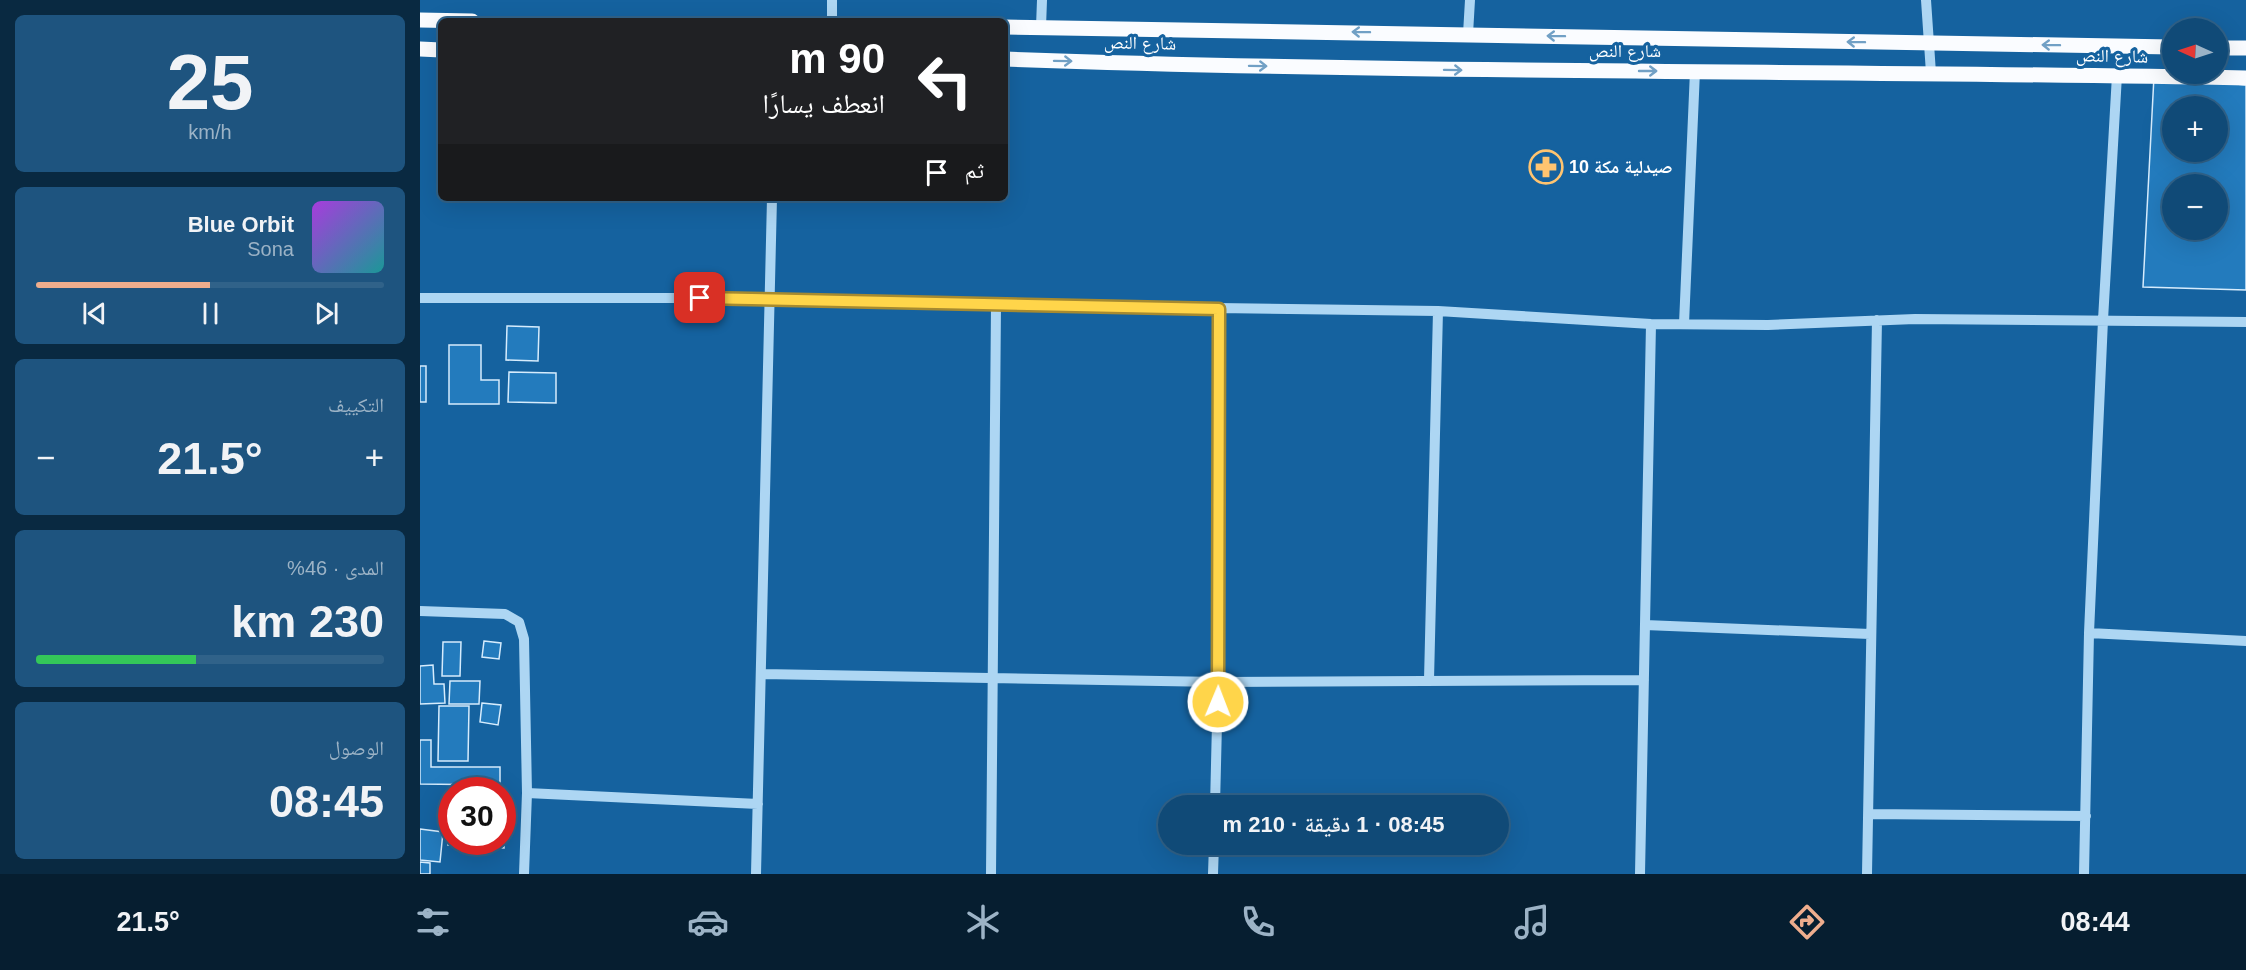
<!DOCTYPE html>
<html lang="ar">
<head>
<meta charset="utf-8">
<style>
	:root { --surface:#104a77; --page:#1e547f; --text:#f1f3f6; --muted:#9cb3c6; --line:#306289; --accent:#eead8d }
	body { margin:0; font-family:Arial,"Noto Naskh Arabic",sans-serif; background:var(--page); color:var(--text); direction:rtl; height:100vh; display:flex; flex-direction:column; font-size:22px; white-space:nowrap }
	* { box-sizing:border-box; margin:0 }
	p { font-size:20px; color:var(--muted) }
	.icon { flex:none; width:33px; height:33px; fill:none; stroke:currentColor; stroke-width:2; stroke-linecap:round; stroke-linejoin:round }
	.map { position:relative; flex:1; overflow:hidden; direction:ltr }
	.side { display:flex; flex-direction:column; gap:15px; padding:15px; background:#092941; width:420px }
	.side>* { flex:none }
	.hud { position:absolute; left:18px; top:18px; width:570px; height:183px; border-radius:9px; box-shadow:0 6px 24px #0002,0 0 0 2px var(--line); direction:rtl; background:#202124; color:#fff; overflow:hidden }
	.needle { width:39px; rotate:273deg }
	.buttons { position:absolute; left:1742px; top:18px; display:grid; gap:12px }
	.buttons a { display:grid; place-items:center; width:66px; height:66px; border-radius:50%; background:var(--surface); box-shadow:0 6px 24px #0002,0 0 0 2px var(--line); font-size:30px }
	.speed { position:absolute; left:18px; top:777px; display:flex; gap:12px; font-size:30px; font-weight:700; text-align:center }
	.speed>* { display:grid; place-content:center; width:78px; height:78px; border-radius:50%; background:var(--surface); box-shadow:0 6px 24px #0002,0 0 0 2px var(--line); line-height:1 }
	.speed .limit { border:9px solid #d22; background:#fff; color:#111 }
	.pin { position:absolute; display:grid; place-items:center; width:51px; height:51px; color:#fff; margin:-26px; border-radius:12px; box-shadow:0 3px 9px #0006 }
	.me { position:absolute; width:66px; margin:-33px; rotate:1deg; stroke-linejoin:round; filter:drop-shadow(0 0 4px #0008) }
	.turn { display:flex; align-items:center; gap:21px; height:126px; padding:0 24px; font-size:27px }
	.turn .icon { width:78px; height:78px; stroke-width:2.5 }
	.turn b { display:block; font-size:42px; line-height:51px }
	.then { display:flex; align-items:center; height:57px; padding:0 24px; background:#0003; gap:12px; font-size:22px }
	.big { font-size:45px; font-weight:600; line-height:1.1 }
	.side .card { flex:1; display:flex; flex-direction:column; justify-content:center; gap:9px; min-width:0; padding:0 21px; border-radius:9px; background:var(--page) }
	.side .dial { align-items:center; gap:0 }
	.dial b { font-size:78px; line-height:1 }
	.song { display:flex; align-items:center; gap:18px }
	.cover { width:72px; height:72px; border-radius:9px; background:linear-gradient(135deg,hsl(280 70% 55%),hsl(180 70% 35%)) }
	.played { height:6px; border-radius:3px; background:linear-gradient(90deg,var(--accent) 50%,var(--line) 50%) }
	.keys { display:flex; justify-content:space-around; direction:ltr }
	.heat { display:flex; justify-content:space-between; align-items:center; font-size:33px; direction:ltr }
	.charge { height:9px; border-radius:4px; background:linear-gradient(90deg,#34c759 46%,var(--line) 0) }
	.trip { position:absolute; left:738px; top:795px; width:351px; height:60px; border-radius:30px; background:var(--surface); box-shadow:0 6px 24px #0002,0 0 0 2px var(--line); font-weight:600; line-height:60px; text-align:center; direction:rtl }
	.dock { display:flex; height:96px; justify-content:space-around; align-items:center; background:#061e30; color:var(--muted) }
	.dock .icon { width:42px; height:42px }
	.dock .active { color:var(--accent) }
	.dock b { font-size:27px; color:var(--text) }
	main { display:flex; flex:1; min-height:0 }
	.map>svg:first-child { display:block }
</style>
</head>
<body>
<main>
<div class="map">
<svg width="1826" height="874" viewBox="0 0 1826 874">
	<rect width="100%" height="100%" fill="#15629f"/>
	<path fill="#237bbd" stroke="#d6ecfd" stroke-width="1.5" fill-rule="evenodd" d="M1734,76L1826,85V290L1723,287ZM1752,106H1797V152H1752ZM1752,184H1797V230H1752Z
		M87,326L119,327L118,361L86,360Z
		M29,345H61V380H79V404H29Z
		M0,366H6V402H0Z
		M89,372L136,373V403L88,402Z
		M64,641L81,643L79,659L62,657Z
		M23,642H41L40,676H22Z
		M13,665L14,684H24L25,703L0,704V666Z
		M30,681H60L59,704H29Z
		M62,703L81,705L78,725L60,722Z
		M19,706H49L48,761H18Z
		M0,740H11V767H80V785L0,784Z
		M0,829L23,832L20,862L0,860Z
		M29,830H32V842H82V833L84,834V848L28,845Z
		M0,862L10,863V874H0Z"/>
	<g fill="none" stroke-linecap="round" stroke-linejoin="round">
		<path stroke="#add6f3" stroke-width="10" d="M412,0V21
			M1506,0L1511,73
			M621,27L622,0
			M1048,34L1050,0
			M0,298H349L576,305L1018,311L1231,324L1348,325L1495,319L1826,322
			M1264,324L1275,71
			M0,611L85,614L99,622L104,639L107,793L104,874
			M1225,625L1450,634
			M1669,633L1826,641
			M341,674L798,682L1224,680
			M1009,680L1018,311
			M107,793L338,804
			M795,806L798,682L799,309
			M1448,814L1666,816
			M336,874L352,198
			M571,874L576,305
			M793,874L794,844
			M1220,874L1231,324
			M1447,874L1457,320
			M1664,874L1669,633L1683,320L1697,75"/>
		<path stroke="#fafcff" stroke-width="15" d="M0,20L52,21
			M585,27L1752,47
			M1797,48H1826
			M0,49L21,50
			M585,59C999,74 1412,70 1826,78"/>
	</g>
	<defs><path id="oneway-shaft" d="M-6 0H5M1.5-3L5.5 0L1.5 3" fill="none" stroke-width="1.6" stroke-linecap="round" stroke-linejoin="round" transform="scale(1.5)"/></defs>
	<g stroke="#71a0c5">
		<use href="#oneway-shaft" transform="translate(941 32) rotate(-179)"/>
		<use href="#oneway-shaft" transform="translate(1136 36) rotate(-179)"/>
		<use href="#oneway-shaft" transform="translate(1436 42) rotate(-179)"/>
		<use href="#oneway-shaft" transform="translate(1631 45) rotate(-179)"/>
		<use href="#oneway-shaft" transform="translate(643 61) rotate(1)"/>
		<use href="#oneway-shaft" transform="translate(838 66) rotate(1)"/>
		<use href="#oneway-shaft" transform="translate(1033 70) rotate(1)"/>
		<use href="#oneway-shaft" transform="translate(1228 71)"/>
	</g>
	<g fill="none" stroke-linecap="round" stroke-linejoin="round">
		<g stroke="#a68a30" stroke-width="15">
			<path id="route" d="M280,298L799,309L798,702"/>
		</g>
		<use href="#route" stroke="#ffd54a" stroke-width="10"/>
	</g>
	<defs>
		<g id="pharmacy-ring" transform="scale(1.725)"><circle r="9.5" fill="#15629f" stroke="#ffc470" stroke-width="1.5"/><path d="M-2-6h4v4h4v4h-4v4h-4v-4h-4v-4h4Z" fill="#ffc470"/></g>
	</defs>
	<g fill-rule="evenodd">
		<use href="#pharmacy-ring" x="1126" y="167"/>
	</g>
	<g text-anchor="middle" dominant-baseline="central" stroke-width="6" stroke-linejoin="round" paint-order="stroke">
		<g font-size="18" fill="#fff" stroke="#15629f">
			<text transform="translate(720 43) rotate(1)">شارع النص</text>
			<text x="1205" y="51">شارع النص</text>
			<text transform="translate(1692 56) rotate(1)">شارع النص</text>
		</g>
		<g font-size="18" font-weight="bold" fill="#fff" stroke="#15629f" text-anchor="start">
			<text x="1149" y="167">صيدلية مكة 10</text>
		</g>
	</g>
</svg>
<div class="buttons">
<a><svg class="needle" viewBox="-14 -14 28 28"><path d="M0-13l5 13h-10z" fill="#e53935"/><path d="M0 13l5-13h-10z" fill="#9cb3c6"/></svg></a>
<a>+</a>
<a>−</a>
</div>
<div class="speed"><div class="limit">30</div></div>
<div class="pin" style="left:280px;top:298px;background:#d93025"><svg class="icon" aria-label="arrive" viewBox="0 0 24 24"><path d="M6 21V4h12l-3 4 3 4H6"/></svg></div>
<svg class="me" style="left:798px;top:702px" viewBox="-20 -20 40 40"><circle r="17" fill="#ffd54a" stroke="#fff" stroke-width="3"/><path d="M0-11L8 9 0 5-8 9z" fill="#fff"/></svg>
<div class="trip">08:45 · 1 دقيقة · 210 m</div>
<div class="hud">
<div class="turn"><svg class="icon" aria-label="left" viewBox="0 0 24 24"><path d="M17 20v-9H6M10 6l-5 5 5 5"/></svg><div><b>90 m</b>انعطف يسارًا</div></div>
<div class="then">ثم<svg class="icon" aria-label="arrive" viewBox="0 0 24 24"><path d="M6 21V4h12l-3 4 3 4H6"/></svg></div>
</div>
</div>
<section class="side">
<div class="card dial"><b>25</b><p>km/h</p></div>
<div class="card">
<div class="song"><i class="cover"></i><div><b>Blue Orbit</b><p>Sona</p></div></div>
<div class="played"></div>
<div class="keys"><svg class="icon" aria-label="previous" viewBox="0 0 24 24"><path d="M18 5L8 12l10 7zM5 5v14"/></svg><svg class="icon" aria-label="pause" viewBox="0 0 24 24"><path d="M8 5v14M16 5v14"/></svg><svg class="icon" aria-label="next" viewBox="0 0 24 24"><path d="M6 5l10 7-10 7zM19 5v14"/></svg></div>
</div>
<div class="card"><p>التكييف</p>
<div class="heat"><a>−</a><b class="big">21.5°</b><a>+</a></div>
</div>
<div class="card"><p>المدى · 46%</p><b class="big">230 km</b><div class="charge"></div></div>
<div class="card"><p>الوصول</p><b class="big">08:45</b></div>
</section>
</main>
<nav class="dock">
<b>08:44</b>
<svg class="icon active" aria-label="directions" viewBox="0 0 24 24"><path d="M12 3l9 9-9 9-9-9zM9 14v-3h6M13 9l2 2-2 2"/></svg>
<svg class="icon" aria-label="music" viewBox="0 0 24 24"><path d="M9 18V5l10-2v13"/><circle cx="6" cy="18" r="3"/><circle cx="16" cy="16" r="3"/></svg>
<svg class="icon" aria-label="phone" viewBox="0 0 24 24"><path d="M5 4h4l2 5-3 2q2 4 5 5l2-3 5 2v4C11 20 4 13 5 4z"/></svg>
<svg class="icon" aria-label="climate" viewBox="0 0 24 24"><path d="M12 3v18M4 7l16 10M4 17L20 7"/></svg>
<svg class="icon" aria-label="car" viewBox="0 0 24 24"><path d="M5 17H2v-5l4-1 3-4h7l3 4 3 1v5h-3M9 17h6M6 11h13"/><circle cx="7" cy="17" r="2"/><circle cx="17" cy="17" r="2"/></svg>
<svg class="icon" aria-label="filters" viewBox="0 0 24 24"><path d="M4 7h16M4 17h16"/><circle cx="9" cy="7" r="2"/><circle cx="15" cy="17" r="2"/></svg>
<b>21.5°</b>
</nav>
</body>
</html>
